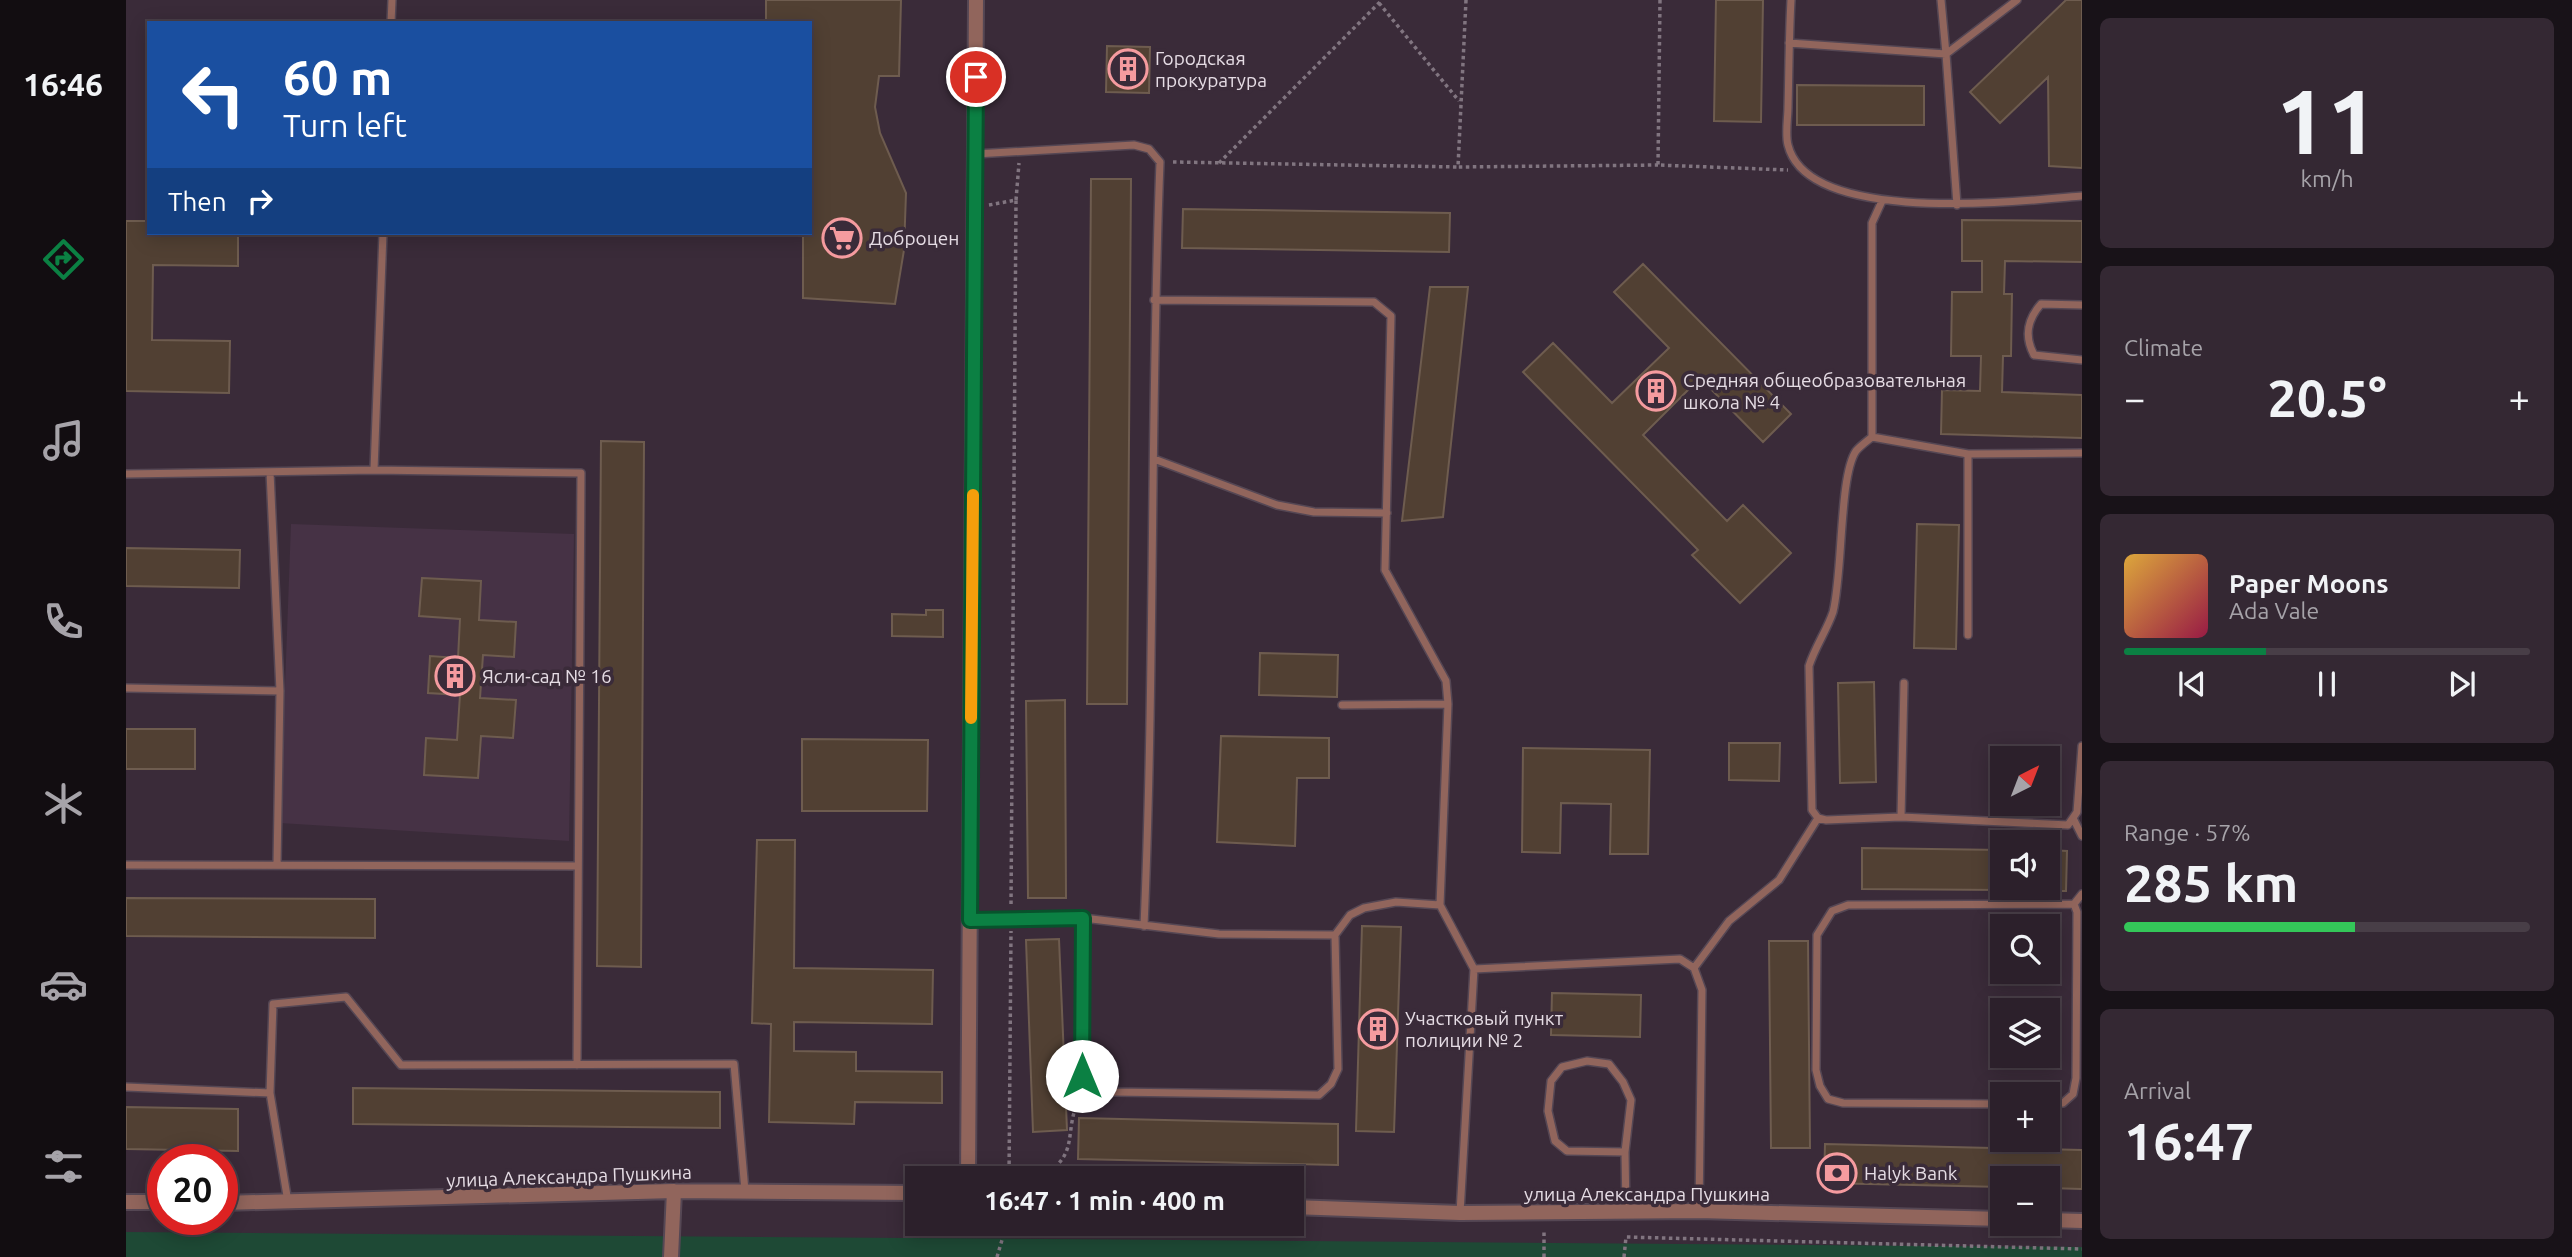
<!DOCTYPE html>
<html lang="en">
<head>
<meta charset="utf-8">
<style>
	:root { --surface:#2c202b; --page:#342833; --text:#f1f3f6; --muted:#a6a3a9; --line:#483e47; --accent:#0b8043 }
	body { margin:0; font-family:Ubuntu,sans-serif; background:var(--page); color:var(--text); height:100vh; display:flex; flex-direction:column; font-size:26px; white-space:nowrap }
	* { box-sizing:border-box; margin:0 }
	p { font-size:23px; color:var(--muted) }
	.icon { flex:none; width:38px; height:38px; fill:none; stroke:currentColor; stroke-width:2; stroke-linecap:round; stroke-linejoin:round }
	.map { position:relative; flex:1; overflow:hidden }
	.panel { display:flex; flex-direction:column; gap:18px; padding:18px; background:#181218; width:490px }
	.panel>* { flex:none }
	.hud { position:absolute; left:21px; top:21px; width:665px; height:214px; border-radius:0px; box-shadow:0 4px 18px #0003,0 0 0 2px var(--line); background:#1a4fa0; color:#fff; overflow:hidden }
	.needle { width:46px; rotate:42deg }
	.controls { position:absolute; left:1864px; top:746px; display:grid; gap:14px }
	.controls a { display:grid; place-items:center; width:70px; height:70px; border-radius:0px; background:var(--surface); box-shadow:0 4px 18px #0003,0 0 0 2px var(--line); font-size:35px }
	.speed { position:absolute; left:21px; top:1144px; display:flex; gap:14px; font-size:35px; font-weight:700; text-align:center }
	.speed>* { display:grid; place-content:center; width:91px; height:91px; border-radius:50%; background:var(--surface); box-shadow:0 4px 18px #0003,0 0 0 2px var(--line); line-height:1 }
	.speed .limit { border:10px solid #d22; background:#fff; color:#111 }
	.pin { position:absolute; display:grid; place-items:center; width:60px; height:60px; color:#fff; margin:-30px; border:4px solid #fff; border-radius:50%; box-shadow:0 2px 7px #0007 }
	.me { position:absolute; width:77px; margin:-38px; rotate:0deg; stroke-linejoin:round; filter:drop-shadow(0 0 5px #0008) }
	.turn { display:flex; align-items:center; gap:24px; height:147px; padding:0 21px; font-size:32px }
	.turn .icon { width:91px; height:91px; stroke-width:2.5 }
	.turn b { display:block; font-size:49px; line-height:60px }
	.then { display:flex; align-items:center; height:66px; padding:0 21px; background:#0003; gap:14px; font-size:26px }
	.big { font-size:52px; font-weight:700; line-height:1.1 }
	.panel .widget { flex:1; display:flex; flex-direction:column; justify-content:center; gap:10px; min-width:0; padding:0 24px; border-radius:10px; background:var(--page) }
	.panel .dial { align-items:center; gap:0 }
	.dial b { font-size:91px; line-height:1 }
	.song { display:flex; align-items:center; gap:21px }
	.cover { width:84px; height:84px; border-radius:10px; background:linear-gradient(135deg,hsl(40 70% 55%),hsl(340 70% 35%)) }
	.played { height:7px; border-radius:4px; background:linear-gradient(90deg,var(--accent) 35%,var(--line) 35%) }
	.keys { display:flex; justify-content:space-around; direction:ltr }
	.heat { display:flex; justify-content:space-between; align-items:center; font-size:38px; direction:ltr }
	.charge { height:10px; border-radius:5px; background:linear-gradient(90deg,#34c759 57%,var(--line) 0) }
	.trip { position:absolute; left:779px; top:1166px; width:399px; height:70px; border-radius:0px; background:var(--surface); box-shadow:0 4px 18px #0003,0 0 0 2px var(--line); font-weight:700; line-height:70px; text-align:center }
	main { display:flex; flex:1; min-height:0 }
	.dock { display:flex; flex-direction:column; width:126px; justify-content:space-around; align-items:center; background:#120d11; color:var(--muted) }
	.dock .icon { width:49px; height:49px }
	.dock .active { color:var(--accent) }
	.dock b { font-size:32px; color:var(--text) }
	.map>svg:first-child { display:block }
</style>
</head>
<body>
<main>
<nav class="dock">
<b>16:46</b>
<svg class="icon active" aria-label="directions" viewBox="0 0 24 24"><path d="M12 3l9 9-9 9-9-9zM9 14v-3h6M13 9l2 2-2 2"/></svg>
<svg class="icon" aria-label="music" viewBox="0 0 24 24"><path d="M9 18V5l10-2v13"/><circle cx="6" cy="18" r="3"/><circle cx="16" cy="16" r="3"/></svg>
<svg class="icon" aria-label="phone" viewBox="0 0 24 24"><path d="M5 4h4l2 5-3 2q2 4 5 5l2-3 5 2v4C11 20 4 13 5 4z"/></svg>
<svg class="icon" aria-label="climate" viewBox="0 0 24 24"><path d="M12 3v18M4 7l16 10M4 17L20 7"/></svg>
<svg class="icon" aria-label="car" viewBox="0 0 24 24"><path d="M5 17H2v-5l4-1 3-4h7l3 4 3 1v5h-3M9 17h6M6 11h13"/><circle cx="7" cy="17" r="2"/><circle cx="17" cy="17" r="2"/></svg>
<svg class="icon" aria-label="filters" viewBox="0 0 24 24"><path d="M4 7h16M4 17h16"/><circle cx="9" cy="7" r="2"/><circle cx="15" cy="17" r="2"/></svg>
</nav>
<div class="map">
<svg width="1956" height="1257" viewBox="0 0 1956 1257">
	<rect width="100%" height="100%" fill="#3a2b39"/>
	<path fill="#463245" d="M165,524L448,534L443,841L154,823Z"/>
	<path fill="#1e4935" d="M0,1232L1956,1247V1257H0Z"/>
	<path fill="#514033" stroke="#6e5c4f" stroke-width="2" d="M640,0H775L773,76H753L749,107L754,133L780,193L778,250L769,304L677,298V233H684V23H640Z
		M1590,0H1637L1635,122L1588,121Z
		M1940,0H1956V168L1923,166L1922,77L1874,123L1844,92Z
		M981,46L1024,47L1023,93L980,92Z
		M1671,85L1798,86V125H1671Z
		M965,179H1005L1001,704H961Z
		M1057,209L1324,213L1323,252L1056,248Z
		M1836,220L1956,221V262L1879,261L1878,294H1886L1885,356H1877L1876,392L1956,395V438L1815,434L1816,390L1854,391L1855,356H1825L1826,292H1856V261H1836Z
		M0,221H23V233H112V266L27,265L26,340L104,341L103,393L0,391Z
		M1517,264L1665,414L1637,442L1574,378L1517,435L1601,521L1617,505L1665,553L1614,603L1566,555L1572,550L1397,372L1427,343L1486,403L1543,348L1488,292Z
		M1304,287H1342L1317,517L1276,521Z
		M475,441L518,442L515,967L471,966Z
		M1791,524L1833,525L1830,649L1788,648Z
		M0,548L114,550L113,588L0,586Z
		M296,578L355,581L353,620L390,622L388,657L357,655L354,698L390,700L387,738L355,736L352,778L298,775L300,738L331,740L334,695L302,693L304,656L332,658L334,619L293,616Z
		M800,610H817V637L766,636V614L800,615Z
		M1134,653L1212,655L1211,697L1133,695Z
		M1748,682L1750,782L1714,783L1712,683Z
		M939,700L940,898H902L900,701Z
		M0,729H69V769H0Z
		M1095,736L1203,738V778H1171L1169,846L1091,842Z
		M676,739L802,740L801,811H676Z
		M1603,743H1654L1653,781L1603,780Z
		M1397,748L1524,750L1522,854H1484L1485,804L1435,803L1434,853L1396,852Z
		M631,840H669L668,968L807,970L806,1024L668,1022V1051L730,1052V1071L816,1072V1103L729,1102L728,1124L643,1122L645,1024L626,1023Z
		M1736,848L1876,850V890L1736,889Z
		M1922,850L1941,851L1940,891H1922Z
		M0,898L249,899V938L0,936Z
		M1236,926L1275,927L1268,1132L1230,1131Z
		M933,939L941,1130L907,1132L900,940Z
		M1643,941H1682L1684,1148H1645Z
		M1426,993L1515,995L1514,1037L1425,1035Z
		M227,1088L594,1092V1128L227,1124Z
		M0,1107L112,1109V1151L0,1149Z
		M953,1118L1212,1124V1165L952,1159Z
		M1699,1144L1956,1150V1189L1922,1188V1178H1876V1187L1698,1183Z"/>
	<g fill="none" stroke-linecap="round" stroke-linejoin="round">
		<g stroke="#554754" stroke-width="10">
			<path id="lane" d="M1665,0C1663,36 1663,71 1662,107C1662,118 1659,134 1662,145C1682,226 1894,201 1956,196
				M1815,0L1820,54L1891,0
				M265,23L266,0
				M1663,43L1820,54L1831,205
				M849,154L1008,145L1023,149L1034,162C1024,416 1029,671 1018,926
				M1756,201L1746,223V437C1741,441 1734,446 1730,451C1713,476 1717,573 1707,612C1701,630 1689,647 1683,666L1686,810L1692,818L1700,820L1775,817L1942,825L1951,812L1956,746
				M1028,300L1248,302L1265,316L1259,570L1320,681L1322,704L1314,905
				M1956,305L1915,304C1901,320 1898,336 1908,355L1956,360
				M1746,437L1842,454L1956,453
				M1028,459L1151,505L1188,512L1261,513
				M248,470L455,473L451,1065
				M144,472L154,691L151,865
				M0,474L248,470L257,233
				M1842,635V454
				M0,688L154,691
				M1216,705L1322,704
				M1775,817L1778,683
				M1948,820L1956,836
				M0,865L452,866
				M1948,904L1956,894
				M957,918L1093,934L1209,935
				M844,920L957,918L956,1076L965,1086L988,1092L1193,1095L1205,1084L1212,1069L1209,935L1224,915L1238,908L1270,902L1314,905L1348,969
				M1568,968L1603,921L1653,880L1692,818
				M0,1087L144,1093
				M1876,1104L1717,1103L1702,1099L1694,1086L1690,1070L1691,935L1706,911L1722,905L1948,904
				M1922,1104L1937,1103L1947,1094L1950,1078L1951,912L1948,904
				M1499,1152L1441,1151L1429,1141L1422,1111L1425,1081L1436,1067L1461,1061L1483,1064L1497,1082L1505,1100L1499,1152L1500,1211
				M162,1202L144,1093L147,1004L220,997L275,1065L608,1064L619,1191
				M1334,1213L1348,969L1554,959L1568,968L1576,990L1573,1211"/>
		</g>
		<g stroke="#554754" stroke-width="18">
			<path id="street" d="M842,1178L850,0
				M0,1202H37
				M96,1203L548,1191L791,1193
				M1166,1207L1334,1213L1573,1211L1876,1219
				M1922,1220L1956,1221
				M545,1257L548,1191"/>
		</g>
		<path stroke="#817580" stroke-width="3.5" stroke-dasharray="3.5 3.5" stroke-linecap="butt" d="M1340,0L1332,167L1532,165
			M1534,0L1532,165L1662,170
			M1253,3L1333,101
			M1047,162L1332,167
			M1093,163L1256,0
			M890,200L893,163
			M863,205L890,200L885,906
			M858,1167H883
			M883,1178L885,931
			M910,1178C959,1157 934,1129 956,1095
			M871,1257L881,1223
			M1418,1257V1229
			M1498,1257L1500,1237L1956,1249"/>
		<use href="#lane" stroke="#91655c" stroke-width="7"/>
		<use href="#street" stroke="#91655c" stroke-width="14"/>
	</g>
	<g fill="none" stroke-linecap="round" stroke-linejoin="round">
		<g stroke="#07532c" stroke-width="18">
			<path id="route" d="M850,77L844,920L957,918L956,1076"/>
		</g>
		<use href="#route" stroke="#0b8043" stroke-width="12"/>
		<path stroke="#f59e0b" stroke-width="12" d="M845,718L847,495"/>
	</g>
	<defs>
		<g id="building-ring" transform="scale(2.0125)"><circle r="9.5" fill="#3a2b39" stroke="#f59b9f" stroke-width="1.5"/><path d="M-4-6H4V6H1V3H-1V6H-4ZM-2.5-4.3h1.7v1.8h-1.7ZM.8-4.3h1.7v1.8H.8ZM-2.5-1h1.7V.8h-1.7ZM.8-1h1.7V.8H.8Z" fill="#f59b9f"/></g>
		<g id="supermarket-ring" transform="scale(2.0125)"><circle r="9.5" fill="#3a2b39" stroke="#f59b9f" stroke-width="1.5"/><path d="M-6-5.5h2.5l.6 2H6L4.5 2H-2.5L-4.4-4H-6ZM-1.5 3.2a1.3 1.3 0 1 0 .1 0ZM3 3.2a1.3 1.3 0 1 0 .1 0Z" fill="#f59b9f"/></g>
		<g id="bank-ring" transform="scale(2.0125)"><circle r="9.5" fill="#3a2b39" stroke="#f59b9f" stroke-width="1.5"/><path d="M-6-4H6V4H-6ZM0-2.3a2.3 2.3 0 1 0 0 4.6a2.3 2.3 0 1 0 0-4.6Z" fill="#f59b9f"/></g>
	</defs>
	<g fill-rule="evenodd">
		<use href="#building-ring" x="1002" y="69"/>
		<use href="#supermarket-ring" x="716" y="238"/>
		<use href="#building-ring" x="1530" y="391"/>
		<use href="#building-ring" x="329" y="676"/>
		<use href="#building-ring" x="1252" y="1029"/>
		<use href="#bank-ring" x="1711" y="1173"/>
	</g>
	<g text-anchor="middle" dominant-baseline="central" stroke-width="7" stroke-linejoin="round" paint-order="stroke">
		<g font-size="19" fill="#e5dce4" stroke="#3a2b39" text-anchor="start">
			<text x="1029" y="58">Городская<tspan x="1029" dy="22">прокуратура</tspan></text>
			<text x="743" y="238">Доброцен</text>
			<text x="1557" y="380">Средняя общеобразовательная<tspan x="1557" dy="22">школа № 4</tspan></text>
			<text x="356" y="676">Ясли-сад № 16</text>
			<text x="1279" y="1018">Участковый пункт<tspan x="1279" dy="22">полиции № 2</tspan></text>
			<text x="1738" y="1173">Halyk Bank</text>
		</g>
		<g font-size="19" fill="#e5dce4" stroke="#3a2b39">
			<text transform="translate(443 1176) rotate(-2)">улица Александра Пушкина</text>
			<text x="1521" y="1194">улица Александра Пушкина</text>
		</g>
	</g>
</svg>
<div class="controls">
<a><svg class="needle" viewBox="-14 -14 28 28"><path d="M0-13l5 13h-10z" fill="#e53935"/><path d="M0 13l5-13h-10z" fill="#a6a3a9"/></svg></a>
<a><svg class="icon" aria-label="sound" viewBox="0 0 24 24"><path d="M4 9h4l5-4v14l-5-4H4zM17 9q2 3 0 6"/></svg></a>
<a><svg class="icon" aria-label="search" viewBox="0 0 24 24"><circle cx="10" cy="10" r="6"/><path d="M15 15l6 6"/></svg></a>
<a><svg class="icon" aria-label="layers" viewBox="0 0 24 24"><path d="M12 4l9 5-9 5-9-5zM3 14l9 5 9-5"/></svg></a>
<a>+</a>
<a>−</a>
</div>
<div class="speed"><div class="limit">20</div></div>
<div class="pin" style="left:850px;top:77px;background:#d93025"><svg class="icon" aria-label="arrive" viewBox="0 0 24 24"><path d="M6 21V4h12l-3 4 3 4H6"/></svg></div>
<svg class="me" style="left:956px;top:1076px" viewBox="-20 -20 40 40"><circle r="19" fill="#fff"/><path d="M0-13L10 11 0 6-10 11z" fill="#0b8043"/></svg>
<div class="trip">16:47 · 1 min · 400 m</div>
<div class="hud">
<div class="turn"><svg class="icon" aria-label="left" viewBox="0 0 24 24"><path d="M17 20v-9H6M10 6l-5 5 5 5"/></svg><div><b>60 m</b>Turn left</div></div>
<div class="then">Then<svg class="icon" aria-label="right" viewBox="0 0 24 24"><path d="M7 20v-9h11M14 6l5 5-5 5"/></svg></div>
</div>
</div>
<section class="panel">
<div class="widget dial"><b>11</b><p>km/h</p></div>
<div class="widget"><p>Climate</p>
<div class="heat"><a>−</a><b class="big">20.5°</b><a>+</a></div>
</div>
<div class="widget">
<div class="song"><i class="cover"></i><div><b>Paper Moons</b><p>Ada Vale</p></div></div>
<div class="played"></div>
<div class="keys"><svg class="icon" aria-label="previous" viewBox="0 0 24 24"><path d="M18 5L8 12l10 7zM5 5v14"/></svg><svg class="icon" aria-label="pause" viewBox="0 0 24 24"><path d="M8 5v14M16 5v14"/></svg><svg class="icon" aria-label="next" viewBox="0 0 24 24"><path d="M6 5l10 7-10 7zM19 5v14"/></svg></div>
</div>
<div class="widget"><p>Range · 57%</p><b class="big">285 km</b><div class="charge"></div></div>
<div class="widget"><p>Arrival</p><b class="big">16:47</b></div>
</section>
</main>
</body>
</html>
